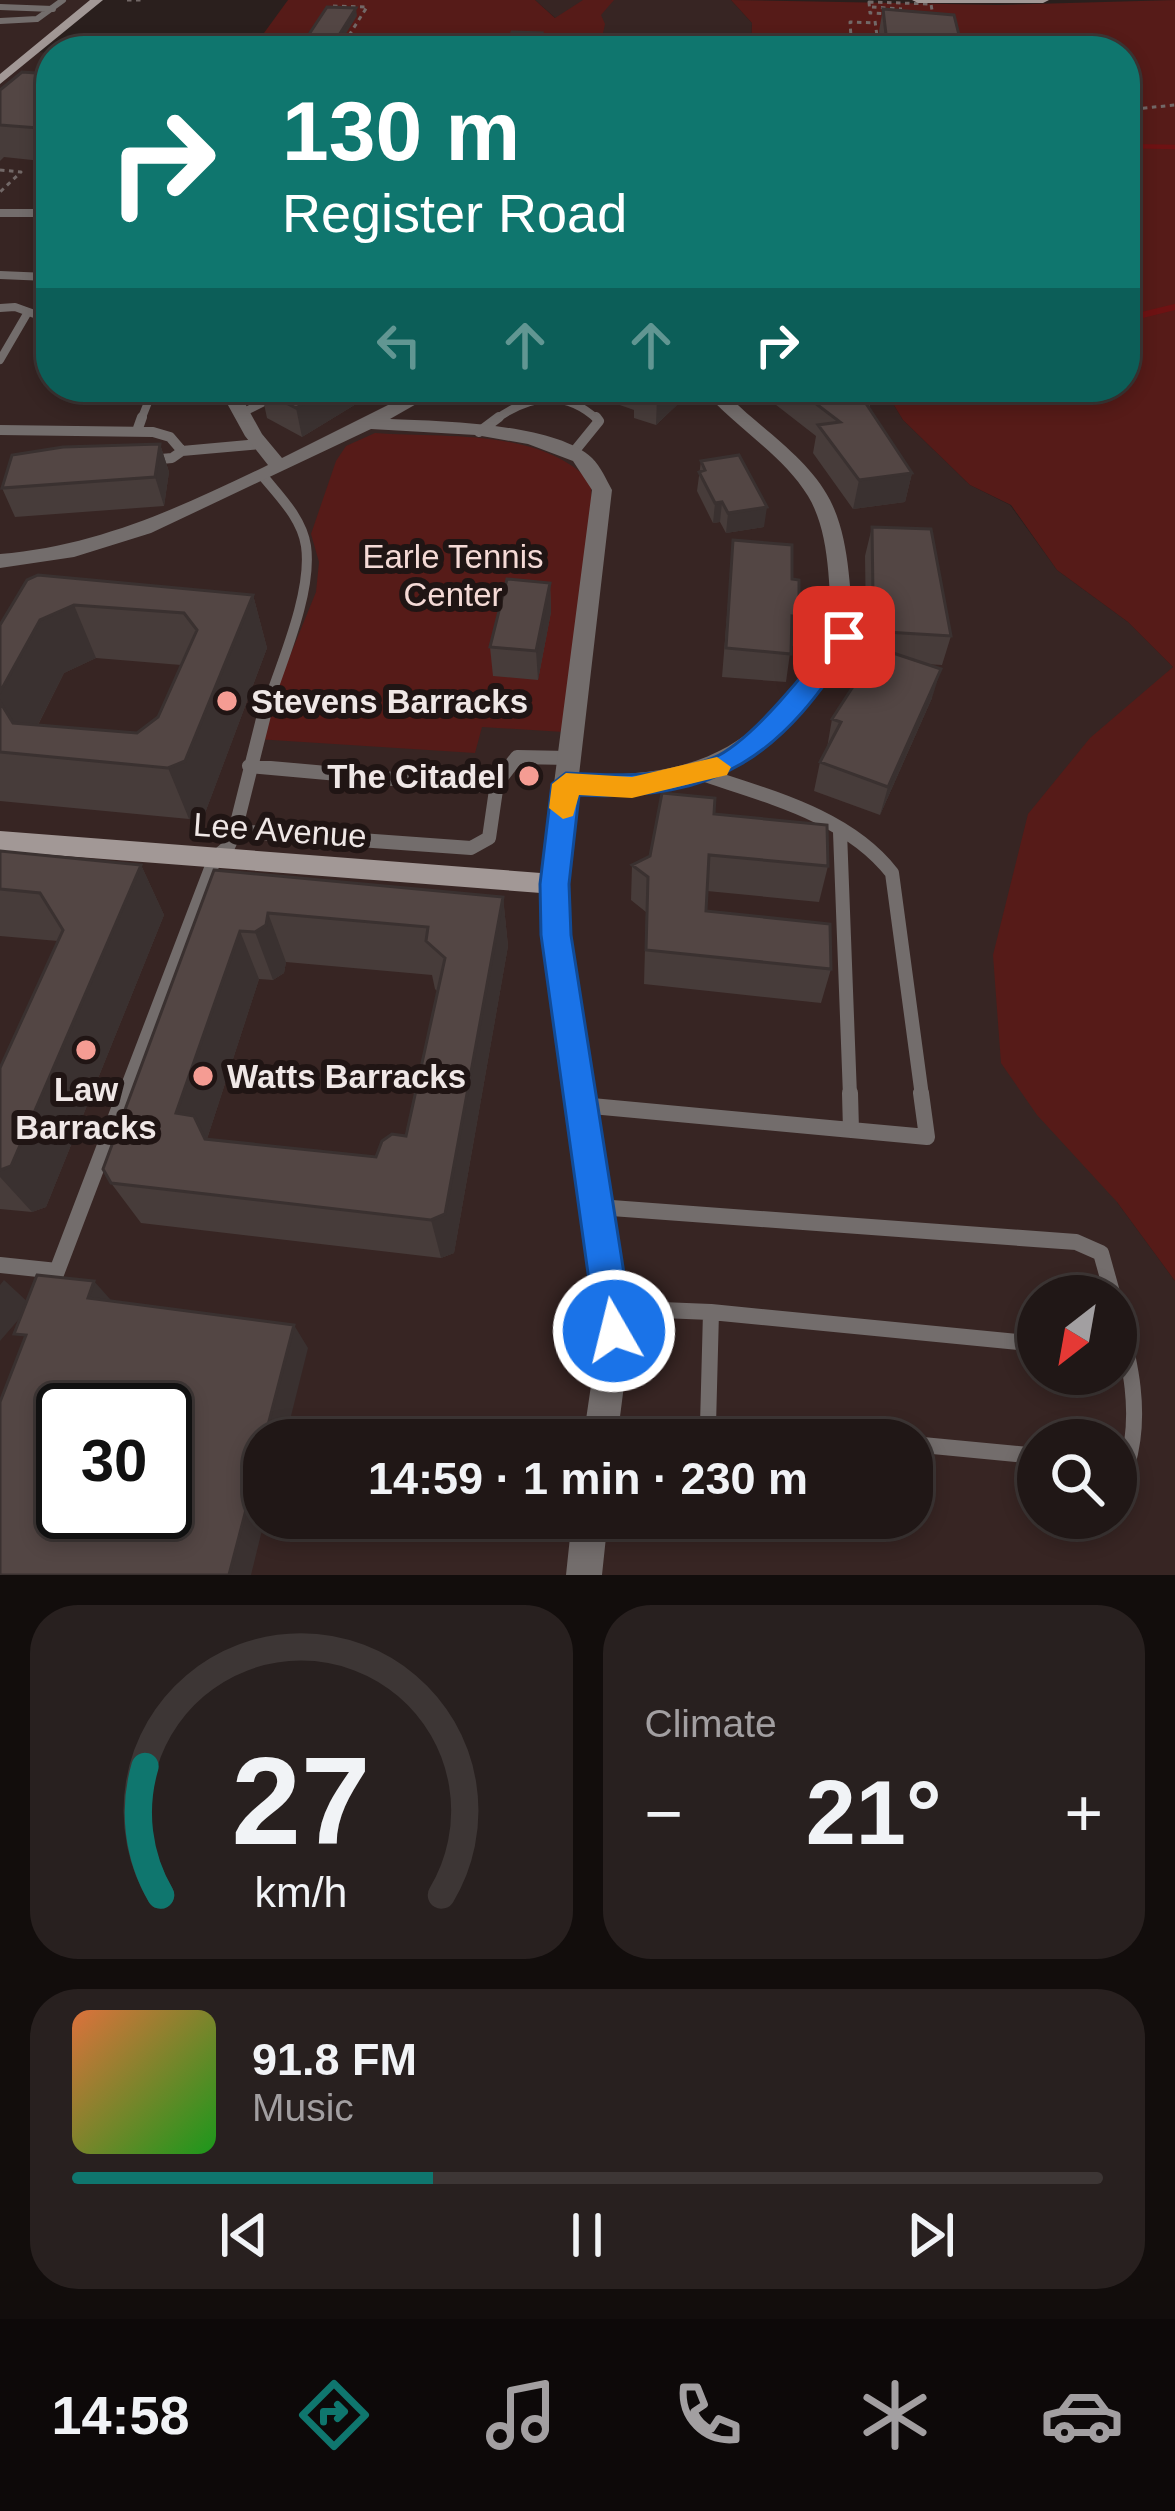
<!DOCTYPE html>
<html lang="en">
<head>
<meta charset="utf-8">
<style>
	:root { --surface:#201716; --page:#28201f; --text:#f1f3f6; --muted:#a29fa1; --line:#3d3635; --accent:#0f766e }
	body { margin:0; font-family:Helvetica,sans-serif; background:var(--page); color:var(--text); height:100vh; display:flex; flex-direction:column; font-size:45px; white-space:nowrap }
	* { box-sizing:border-box; margin:0 }
	p { font-size:39px; color:var(--muted) }
	.icon { flex:none; width:66px; height:66px; fill:none; stroke:currentColor; stroke-width:2; stroke-linecap:round; stroke-linejoin:round }
	.map { position:relative; height:1575px; overflow:hidden }
	.side { display:flex; flex-direction:column; gap:30px; padding:30px; background:#120d0c; flex:1 }
	.side>* { flex:none }
	.guide { position:absolute; left:36px; top:36px; width:1104px; height:366px; border-radius:48px; box-shadow:0 6px 18px #0003,0 0 0 3px var(--line); background:#0f766e; color:#fff; overflow:hidden }
	.needle { width:78px; rotate:211deg }
	.tools { position:absolute; left:1017px; top:1275px; display:grid; gap:24px }
	.tools a { display:grid; place-items:center; width:120px; height:120px; border-radius:50%; background:var(--surface); box-shadow:0 6px 18px #0003,0 0 0 3px var(--line); font-size:60px }
	.speed { position:absolute; left:36px; top:1383px; display:flex; gap:24px; font-size:60px; font-weight:700; text-align:center }
	.speed>* { display:grid; place-content:center; width:156px; height:156px; border-radius:50%; background:var(--surface); box-shadow:0 6px 18px #0003,0 0 0 3px var(--line); line-height:1 }
	.speed .limit { border:6px solid #111; border-radius:18px; background:#fff; color:#111 }
	.pin { position:absolute; display:grid; place-items:center; width:102px; height:102px; color:#fff; margin:-51px; border-radius:24px; box-shadow:0 6px 18px #0006 }
	.me { position:absolute; width:132px; margin:-66px; rotate:352deg; stroke-linejoin:round; filter:drop-shadow(0 0 9px #0008) }
	.turn { display:flex; align-items:center; gap:42px; height:252px; padding:0 48px; font-size:54px }
	.turn .icon { width:156px; height:156px; stroke-width:2.5 }
	.turn b { display:block; font-size:84px; line-height:102px }
	.lanes { display:flex; align-items:center; height:114px; padding:0 48px; background:#0003; justify-content:center; gap:60px; direction:ltr }
	.lanes .off { opacity:.35 }
	.big { font-size:90px; font-weight:700; line-height:1.1 }
	.side .card { flex:1; display:flex; flex-direction:column; justify-content:center; gap:18px; min-width:0; padding:0 42px; border-radius:48px; background:var(--page) }
	.side .dial { align-items:center; gap:0 }
	.dial svg { height:312px; overflow:visible; fill:none; stroke:var(--line); stroke-width:7; stroke-linecap:round; text-anchor:middle }
	.dial text { fill:var(--text); stroke:none }
	.song { display:flex; align-items:center; gap:36px }
	.cover { width:144px; height:144px; border-radius:18px; background:linear-gradient(135deg,hsl(20 70% 55%),hsl(120 70% 35%)) }
	.played { height:12px; border-radius:6px; background:linear-gradient(90deg,var(--accent) 35%,var(--line) 35%) }
	.keys { display:flex; justify-content:space-around; direction:ltr }
	.heat { display:flex; justify-content:space-between; align-items:center; font-size:66px; direction:ltr }
	.side .tiles { flex:1; display:grid; gap:30px; grid-template-columns:1fr 1fr }
	.card:last-child { grid-column:span 2 }
	.trip { position:absolute; left:243px; top:1419px; width:690px; height:120px; border-radius:48px; background:var(--surface); box-shadow:0 6px 18px #0003,0 0 0 3px var(--line); font-weight:700; line-height:120px; text-align:center }
	.menu { display:flex; height:192px; justify-content:space-around; align-items:center; background:#0d0909; color:var(--muted) }
	.menu .icon { width:84px; height:84px }
	.menu .active { color:var(--accent) }
	.menu b { font-size:54px; color:var(--text) }
	.map>svg:first-child { display:block }
</style>
</head>
<body>
<div class="map">
<svg width="1175" height="1575" viewBox="0 0 1175 1575">
	<rect width="100%" height="100%" fill="#2a1f1d"/>
	<path fill="#372523" fill-rule="evenodd" d="M0,0H91L37,52L51,53V387H883L903,420L970,485L1010,505L1057,570L1128,622L1173,667L1139,700L1117,1202L1175,1281V1575H0ZM1038,1296H1116V1374H1038ZM63,1410H165V1512H63ZM264,1440H912V1518H264ZM1038,1440H1116V1518H1038Z
		M535,0H731L752,23L751,51H572L560,22Z"/>
	<path fill="#561b18" d="M288,0H535L555,18L583,0H614L601,15L605,24L599,51H251Z
		M731,0L998,5L1175,0V1281L1117,1202L1037,1115L1001,1063L993,955L1028,814L1090,738L1173,667L1128,622L1057,570L1011,505L970,485L903,420L883,387H1125V51H751L752,23Z
		M375,433C445,438 540,428 591,482L592,537L564,732L482,727L475,753L256,739L316,592L319,562L311,534L336,461L346,446Z"/>
	<g fill="none" stroke-linecap="round" stroke-linejoin="round">
		<path stroke="#6e1213" stroke-width="4.5" d="M1125,146L1175,147"/>
		<path stroke="#6e1213" stroke-width="6" d="M1126,319L1175,307"/>
		<path stroke="#726867" stroke-width="3" stroke-dasharray="4.5 4.5" stroke-linecap="butt" d="M127,0H145
			M869,2L931,4L933,16L870,13Z
			M333,6L367,7L339,51
			M872,7L902,9
			M875,21L879,51
			M852,51L850,22L876,23
			M1125,110L1175,105
			M1125,120L1132,126
			M0,170L21,172L0,192"/>
		<path stroke="#736d6c" stroke-width="6" d="M0,7L53,9
			M0,21L37,19L63,0"/>
		<path stroke="#736d6c" stroke-width="8" d="M0,275L47,277
			M0,308L15,307L51,320
			M0,360L28,312
			M242,413L294,387
			M141,420L154,387
			M495,420C529,395 565,389 598,420"/>
		<path stroke="#736d6c" stroke-width="10" d="M0,430L153,432L170,437L182,451
			M137,431L142,417
			M479,432L499,417
			M573,453L599,421L596,417
			M150,460L172,458L182,451L260,444
			M262,475C279,496 302,518 306,546C313,595 278,670 263,718"/>
		<path stroke="#736d6c" stroke-width="14" d="M249,766L472,786L497,783L517,757L569,758
			M699,773C766,796 847,815 892,873L922,1096
			M235,831L471,848L489,838L497,783
			M840,832L850,1096
			M124,1096L215,858L228,847L235,831L264,715"/>
		<path stroke="#736d6c" stroke-width="16" d="M850,1093L851,1130
			M581,1105L927,1137L921,1093
			M598,1207L1076,1242L1101,1253L1113,1296
			M0,1265L57,1271
			M51,1287L125,1093
			M1116,1307C1129,1359 1143,1412 1127,1465L1116,1464
			M612,1308L711,1312L708,1425L867,1440
			M711,1312L1038,1344
			M912,1444L1038,1456"/>
		<path fill="#736d6c" fill-rule="evenodd" d="M0,209H51V217H0Z
			M51,270V281L41,280V274Z
			M218,387H236L262,434L282,458L424,387H446L390,419C440,421 555,423 592,458C601,467 606,479 612,490L579,775C711,777 759,743 833,636C828,592 832,536 808,496C782,453 732,426 701,387H720C754,425 806,454 830,500C851,541 849,593 855,637C780,756 719,795 577,793L567,884L568,935L631,1331L617,1440H583L599,1331L542,935L541,884L592,490L573,461L528,444L476,435L371,429L151,533L74,557L0,568V554C98,546 181,507 268,465L245,436Z
			M572,1518H608L602,1575H566Z"/>
		<path fill="#a29896" fill-rule="evenodd" d="M90,0H103L0,84V74Z
			M912,0H1049L1043,3H918Z
			M0,831L554,874L563,877L567,884L563,891L554,894L0,851Z"/>
	</g>
	<path fill="#473c3a" fill-rule="evenodd" d="M883,9L963,51H882L879,31Z
		M51,74V162L4,157L0,161V90Z
		M265,387H384L302,437L267,418L261,390Z
		M569,387H680L679,403L656,425L634,418V410Z
		M753,387H861L871,402L869,409L912,473L905,502L853,509L813,453L816,436Z
		M160,444L169,472L164,506L15,517L2,488Z
		M701,461L764,527L726,533L720,522L713,523L697,491Z
		M872,527L951,636L942,665L925,664L932,698L880,815L814,791L820,762L827,748L832,719L877,650L874,624H866L865,556Z
		M733,540L792,579L799,617L794,646H791L786,682L722,677Z
		M38,575L253,595L267,648L205,813L189,819L0,801V625ZM96,658L181,665L158,717L137,733L38,725L64,673Z
		M550,583L551,612L538,680L493,676L490,647Z
		M714,814L828,866L819,902L707,891L706,911L831,969L821,1003L644,984L646,912L631,900L632,865L650,856Z
		M0,851L141,865L164,915L46,1207L32,1212L0,1209V1068L58,941L0,936Z
		M214,870L503,897L508,946L454,1253L441,1258L141,1223L111,1183ZM286,962L432,975L435,989L438,992L406,1136L376,1157L207,1139L259,979L273,980L284,973Z"/>
	<path fill="#3a3130" d="M356,8L357,16L335,51H329Z
		M332,387H384L302,437L296,408Z
		M665,387H680L679,403L656,425L657,397Z
		M160,444L169,472L164,506L155,477Z
		M912,473L905,502L853,509L859,480Z
		M722,502L720,522L713,523L715,503Z
		M767,507L764,527L726,533L728,513Z
		M550,583L551,612L538,680L536,651Z
		M253,595L267,648L205,813L189,819L168,768Z
		M74,605L96,658L64,673L25,750L0,703V692L40,620Z
		M941,669L932,698L880,815L888,787Z
		M141,865L164,915L46,1207L32,1212L0,1177V1170Z
		M503,897L508,946L454,1253L441,1258L431,1220Z
		M268,913L286,962L284,973L273,980L255,932Z
		M240,931L259,979L207,1139L229,1181L176,1113Z
		M4,1280L31,1305L0,1341V1285Z
		M94,1281L117,1307L88,1298Z
		M294,1325L308,1348L285,1440H264L265,1518L251,1575H229Z"/>
	<path fill="#534644" stroke="#3a3130" stroke-width="3" fill-rule="evenodd" d="M327,7L356,8L329,51H298Z
		M883,9L954,15L963,51H888Z
		M512,32L542,33L535,51H504Z
		M22,72L51,74V129L0,125V90Z
		M265,387H332L296,408L261,390Z
		M637,387H668L657,397L635,389Z
		M794,387H861L871,402H865L912,473L859,480L818,425L840,422Z
		M160,444L155,477L2,488L12,455L63,447Z
		M739,455L767,507L728,513L722,502L715,503L699,472L705,470L701,461Z
		M872,527L931,529L951,636L886,632L881,595H873Z
		M733,540L792,545V579L799,580V617L792,616L791,654L726,648Z
		M38,575L253,595L185,761L168,768L0,752V702L13,723L137,733L158,717L197,630L184,613L74,605L40,620L0,692V625L27,580Z
		M507,579L550,583L536,651L490,647Z
		M878,648L941,669L888,787L820,762L841,722L832,719Z
		M662,793L715,798L714,814L827,825L828,866L709,855L706,911L830,924L831,969L646,950L648,877L632,865L650,856Z
		M0,851L141,865L11,1166L0,1170V1068L63,930L40,893L0,889Z
		M214,870L503,897L445,1214L431,1220L111,1183L103,1169ZM268,913L428,927L426,941L445,958L406,1136L392,1134L382,1141L376,1157L205,1139L194,1116L176,1113L240,931L255,932L266,925Z
		M37,1275L94,1281L88,1298L294,1325L229,1575H0V1402L26,1335L14,1334ZM63,1410H165V1512H63Z"/>
	<path fill="#1a73e8" stroke="#114b97" stroke-width="3" d="M844,629L856,637C784,755 719,802 579,795L569,884L571,935L633,1331L628,1344L614,1350L601,1344L596,1331L541,935L540,884L552,784L566,773C616,776 666,778 713,758C751,742 812,666 835,631Z"/>
	<path fill="#f59e0b" d="M717,757L731,767L727,775L632,798L579,795L573,816L563,819L549,808L552,784L566,773L632,777Z"/>
	<g fill="#f59c93" stroke="#201514" stroke-width="4.5">
		<circle cx="227" cy="701" r="12"/>
		<circle cx="529" cy="776" r="12"/>
		<circle cx="86" cy="1050" r="12"/>
		<circle cx="203" cy="1076" r="12"/>
	</g>
	<g text-anchor="middle" dominant-baseline="central" stroke-width="12" stroke-linejoin="round" paint-order="stroke">
		<g font-size="33" fill="#f5dad6" stroke="#201514">
			<text x="453" y="556">Earle Tennis<tspan x="453" dy="38">Center</tspan></text>
		</g>
		<g font-size="33" font-weight="bold" fill="#efe7e6" stroke="#201514" text-anchor="start">
			<text x="251" y="701">Stevens Barracks</text>
			<text x="505" y="776" text-anchor="end">The Citadel</text>
			<text x="227" y="1076">Watts Barracks</text>
			<text x="86" y="1089" text-anchor="middle">Law<tspan x="86" dy="38">Barracks</tspan></text>
		</g>
		<g font-size="33" fill="#efe7e6" stroke="#201514">
			<text transform="translate(280 830) rotate(4)">Lee Avenue</text>
		</g>
	</g>
</svg>
<div class="tools">
<a><svg class="needle" viewBox="-14 -14 28 28"><path d="M0-13l5 13h-10z" fill="#e53935"/><path d="M0 13l5-13h-10z" fill="#a29fa1"/></svg></a>
<a><svg class="icon" aria-label="search" viewBox="0 0 24 24"><circle cx="10" cy="10" r="6"/><path d="M15 15l6 6"/></svg></a>
</div>
<div class="speed"><div class="limit">30</div></div>
<div class="pin" style="left:844px;top:637px;background:#d93025"><svg class="icon" aria-label="arrive" viewBox="0 0 24 24"><path d="M6 21V4h12l-3 4 3 4H6"/></svg></div>
<svg class="me" style="left:614px;top:1331px" viewBox="-20 -20 40 40"><circle r="17" fill="#1a73e8" stroke="#fff" stroke-width="3"/><path d="M0-11L8 9 0 5-8 9z" fill="#fff"/></svg>
<div class="trip">14:59 · 1 min · 230 m</div>
<div class="guide">
<div class="turn"><svg class="icon" aria-label="right" viewBox="0 0 24 24"><path d="M7 20v-9h11M14 6l5 5-5 5"/></svg><div><b>130 m</b>Register Road</div></div>
<div class="lanes"><svg class="icon off" aria-label="left" viewBox="0 0 24 24"><path d="M17 20v-9H6M10 6l-5 5 5 5"/></svg><svg class="icon off" aria-label="ahead" viewBox="0 0 24 24"><path d="M12 20V5M6 11l6-6 6 6"/></svg><svg class="icon off" aria-label="ahead" viewBox="0 0 24 24"><path d="M12 20V5M6 11l6-6 6 6"/></svg><svg class="icon" aria-label="right" viewBox="0 0 24 24"><path d="M7 20v-9h11M14 6l5 5-5 5"/></svg></div>
</div>
</div>
<section class="side">
<div class="tiles">
<div class="card dial"><svg viewBox="0 0 100 80">
<path d="M14 69A42 42 0 1 1 86 69"/>
<path d="M14 69A42 42 0 0 1 10 36" stroke="#0f766e"/>
<text x="50" y="56" font-size="32" font-weight="700">27</text>
<text x="50" y="72" font-size="11">km/h</text>
</svg></div>
<div class="card"><p>Climate</p>
<div class="heat"><a>−</a><b class="big">21°</b><a>+</a></div>
</div>
<div class="card">
<div class="song"><i class="cover"></i><div><b>91.8 FM</b><p>Music</p></div></div>
<div class="played"></div>
<div class="keys"><svg class="icon" aria-label="previous" viewBox="0 0 24 24"><path d="M18 5L8 12l10 7zM5 5v14"/></svg><svg class="icon" aria-label="pause" viewBox="0 0 24 24"><path d="M8 5v14M16 5v14"/></svg><svg class="icon" aria-label="next" viewBox="0 0 24 24"><path d="M6 5l10 7-10 7zM19 5v14"/></svg></div>
</div>
</div>
</section>
<nav class="menu">
<b>14:58</b>
<svg class="icon active" aria-label="directions" viewBox="0 0 24 24"><path d="M12 3l9 9-9 9-9-9zM9 14v-3h6M13 9l2 2-2 2"/></svg>
<svg class="icon" aria-label="music" viewBox="0 0 24 24"><path d="M9 18V5l10-2v13"/><circle cx="6" cy="18" r="3"/><circle cx="16" cy="16" r="3"/></svg>
<svg class="icon" aria-label="phone" viewBox="0 0 24 24"><path d="M5 4h4l2 5-3 2q2 4 5 5l2-3 5 2v4C11 20 4 13 5 4z"/></svg>
<svg class="icon" aria-label="climate" viewBox="0 0 24 24"><path d="M12 3v18M4 7l16 10M4 17L20 7"/></svg>
<svg class="icon" aria-label="car" viewBox="0 0 24 24"><path d="M5 17H2v-5l4-1 3-4h7l3 4 3 1v5h-3M9 17h6M6 11h13"/><circle cx="7" cy="17" r="2"/><circle cx="17" cy="17" r="2"/></svg>
</nav>
</body>
</html>
